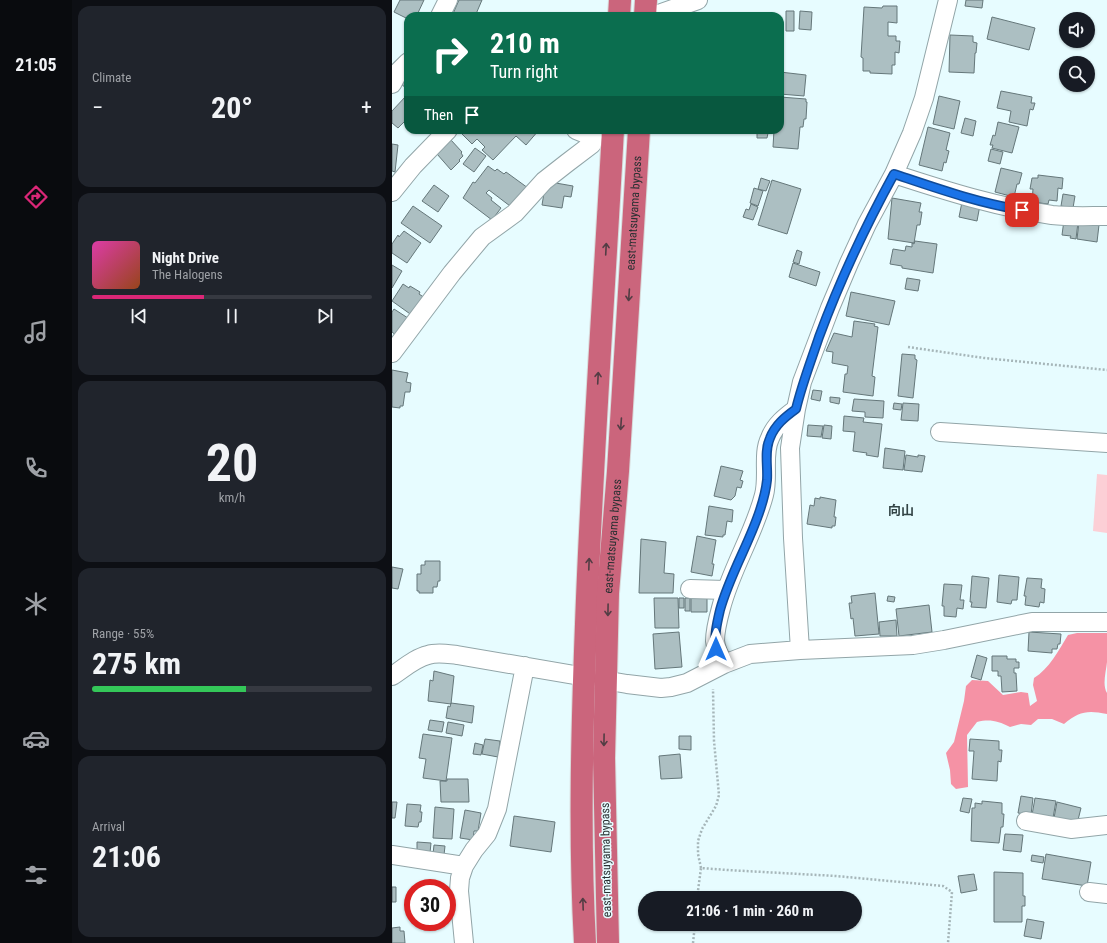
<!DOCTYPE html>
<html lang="en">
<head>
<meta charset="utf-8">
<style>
	:root { --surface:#171b24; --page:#20242c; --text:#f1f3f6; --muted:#9ea1a6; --line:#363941; --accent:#db2777 }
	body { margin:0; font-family:"Roboto Condensed","Noto Sans JP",sans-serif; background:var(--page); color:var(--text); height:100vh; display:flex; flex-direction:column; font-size:15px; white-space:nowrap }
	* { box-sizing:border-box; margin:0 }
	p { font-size:13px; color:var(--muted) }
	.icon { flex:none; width:22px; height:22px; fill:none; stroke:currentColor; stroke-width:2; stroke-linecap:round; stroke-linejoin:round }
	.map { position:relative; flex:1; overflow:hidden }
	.panel { display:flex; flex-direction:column; gap:6px; padding:6px; background:#0d0f14; width:320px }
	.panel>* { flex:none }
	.guide { position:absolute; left:12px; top:12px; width:380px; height:122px; border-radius:12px; box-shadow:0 1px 3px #0004; background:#0b6e4f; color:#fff; overflow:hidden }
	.controls { position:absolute; left:667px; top:12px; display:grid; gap:8px }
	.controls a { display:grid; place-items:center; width:36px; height:36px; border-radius:50%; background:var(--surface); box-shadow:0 1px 3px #0004; font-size:20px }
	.speed { position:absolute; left:12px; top:879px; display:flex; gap:8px; font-size:20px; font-weight:700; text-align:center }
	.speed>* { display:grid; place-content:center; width:52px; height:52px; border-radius:50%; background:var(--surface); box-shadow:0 1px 3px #0004; line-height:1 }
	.speed .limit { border:6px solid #d22; background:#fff; color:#111 }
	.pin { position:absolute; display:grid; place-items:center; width:34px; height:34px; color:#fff; margin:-17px; border-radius:8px; box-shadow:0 2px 6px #0006 }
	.me { position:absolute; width:44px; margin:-22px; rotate:0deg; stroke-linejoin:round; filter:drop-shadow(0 0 3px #0008) }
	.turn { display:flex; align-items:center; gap:14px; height:84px; padding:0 20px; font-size:18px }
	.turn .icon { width:52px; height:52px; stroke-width:2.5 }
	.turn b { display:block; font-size:28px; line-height:34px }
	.then { display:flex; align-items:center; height:38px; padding:0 20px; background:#0003; gap:8px; font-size:15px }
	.big { font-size:30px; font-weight:700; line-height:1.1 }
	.panel .tile { flex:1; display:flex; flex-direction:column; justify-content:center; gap:6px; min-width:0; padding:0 14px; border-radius:12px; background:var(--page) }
	.panel .dial { align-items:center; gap:0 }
	.dial b { font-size:52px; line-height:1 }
	.song { display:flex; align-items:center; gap:12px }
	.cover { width:48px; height:48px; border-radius:6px; background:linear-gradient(135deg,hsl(320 70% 55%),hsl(20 70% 35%)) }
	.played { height:4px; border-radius:2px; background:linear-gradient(90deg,var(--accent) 40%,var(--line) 40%) }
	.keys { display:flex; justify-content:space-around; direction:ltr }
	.heat { display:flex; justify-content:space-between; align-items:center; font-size:22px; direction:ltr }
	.charge { height:6px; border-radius:3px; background:linear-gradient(90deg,#34c759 55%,var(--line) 0) }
	.trip { position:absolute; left:246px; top:891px; width:224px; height:40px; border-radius:20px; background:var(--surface); box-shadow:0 1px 3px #0004; font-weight:700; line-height:40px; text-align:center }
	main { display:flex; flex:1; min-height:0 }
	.tabs { display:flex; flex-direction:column; width:72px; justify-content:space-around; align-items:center; background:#090b0e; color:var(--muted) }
	.tabs .icon { width:28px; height:28px }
	.tabs .on { color:var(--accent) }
	.tabs b { font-size:18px; color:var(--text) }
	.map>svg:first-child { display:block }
</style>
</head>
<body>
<main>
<nav class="tabs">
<b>21:05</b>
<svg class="icon on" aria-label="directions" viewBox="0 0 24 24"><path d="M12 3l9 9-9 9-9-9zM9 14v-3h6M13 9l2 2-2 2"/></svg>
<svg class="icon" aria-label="music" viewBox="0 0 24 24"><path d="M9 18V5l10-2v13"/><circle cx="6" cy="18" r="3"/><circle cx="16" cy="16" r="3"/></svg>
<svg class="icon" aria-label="phone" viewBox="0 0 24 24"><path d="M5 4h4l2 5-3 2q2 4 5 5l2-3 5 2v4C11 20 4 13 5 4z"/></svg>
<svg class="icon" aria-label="climate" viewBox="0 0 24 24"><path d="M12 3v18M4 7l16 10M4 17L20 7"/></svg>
<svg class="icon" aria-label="car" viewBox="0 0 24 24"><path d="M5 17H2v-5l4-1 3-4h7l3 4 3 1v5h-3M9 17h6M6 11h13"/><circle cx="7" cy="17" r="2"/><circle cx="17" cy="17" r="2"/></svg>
<svg class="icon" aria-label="filters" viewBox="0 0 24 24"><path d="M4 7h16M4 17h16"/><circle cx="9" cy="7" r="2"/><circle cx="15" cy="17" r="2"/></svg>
</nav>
<section class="panel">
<div class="tile"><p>Climate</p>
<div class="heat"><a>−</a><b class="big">20°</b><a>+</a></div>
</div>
<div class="tile">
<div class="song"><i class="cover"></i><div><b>Night Drive</b><p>The Halogens</p></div></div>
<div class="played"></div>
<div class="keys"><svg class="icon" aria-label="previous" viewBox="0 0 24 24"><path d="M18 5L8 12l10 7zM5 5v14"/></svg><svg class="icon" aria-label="pause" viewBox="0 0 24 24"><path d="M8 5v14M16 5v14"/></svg><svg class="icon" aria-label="next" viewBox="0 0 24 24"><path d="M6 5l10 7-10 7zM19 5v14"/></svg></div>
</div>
<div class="tile dial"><b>20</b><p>km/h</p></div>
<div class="tile"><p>Range · 55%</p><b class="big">275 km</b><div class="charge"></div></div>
<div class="tile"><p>Arrival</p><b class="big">21:06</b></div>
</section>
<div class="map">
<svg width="715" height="943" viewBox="0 0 715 943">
	<rect width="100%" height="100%" fill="#e7fcff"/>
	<path fill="#fccfd6" d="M705,474L715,475V533L701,531Z"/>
	<path fill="#f592a5" d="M685,633H715C715,643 715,653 715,662C714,672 710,685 715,693V714C696,710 687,711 672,724L660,719H646L639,725L629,724L618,727C606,721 598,719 585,722L575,735L576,787L564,789L559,784L558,770L554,753L562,742L572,701L574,686L580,680L596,681L611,695L629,692L636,693L638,706L645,701L641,685L642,678C657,669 667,650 676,635Z"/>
	<path fill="#acbfc2" stroke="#65777a" d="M8,0H32L25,15L28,16H16V19L2,12Z
		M67,0H90L84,14L86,16H60Z
		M574,0H591L590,8L573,6Z
		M491,6H505V23L496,22V36H504V41H508L507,53L503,52V65H500V74L478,73V71H471V58L469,57L472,7L490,8Z
		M394,11H402V31H394Z
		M408,11L420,12L419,30L407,29Z
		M600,17L643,28L637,50L595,39Z
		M558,35L581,36V42L585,43L584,53H583L582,73L557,72Z
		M388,72L414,75L412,96L388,94Z
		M16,73V90L7,82Z
		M609,91L640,97L639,103H643L641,110L638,109L635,126L617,122L619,111L605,108Z
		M14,96L16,98V118L6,128L0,123V111Z
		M547,96L568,101L562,129L541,124Z
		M388,97L414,99V102H415L414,119H412L411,127H408L406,149L381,147L382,130H388Z
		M573,118L584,121L581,136L569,133Z
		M606,122L627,127L620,153L600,148L601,145H598L601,135L603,136Z
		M536,127L558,133L554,150L557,151L554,163L552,162L550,171L527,165Z
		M70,130H147L134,145L124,136L101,160L90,150L93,147L85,139L80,144L68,132Z
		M365,130H380V133H376L375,138H365Z
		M59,140L70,152L69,153L71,156L67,160L68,161L59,170L45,154Z
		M0,144L6,145L3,172L0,171Z
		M83,148L94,156L82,172L71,164Z
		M599,149L611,152L608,164L596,161Z
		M96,166L103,171L105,169L112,174L114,172L136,188L118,206L97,190L94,193L100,198L99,200L109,208L100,220L71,198L81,182L83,183Z
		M609,168L630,173L627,184H625L622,197L603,192Z
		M646,175L671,178L670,189L666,188L665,201L657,200L656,204L640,202L641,189H638L640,178H646Z
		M369,178L378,181L374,191L366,189Z
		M380,180L409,189L395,234L366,225Z
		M158,182L181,186L179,197L172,196L170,208L150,205L153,187Z
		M42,185L57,196L46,212L30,201Z
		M362,188L371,191L366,206L358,203Z
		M671,194L683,196L681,208L669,206Z
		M500,198L529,203L527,212H530L528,225H525L522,243L496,239Z
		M570,202L588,205L585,221L567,217Z
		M359,204L366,207L361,220L351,217L354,209L357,210Z
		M21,206L50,226L38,243L9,223Z
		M672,220L686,222L684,239L678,238L679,236L670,235Z
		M687,222L707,225L705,242L685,239Z
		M12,231L29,243L15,263L0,253V244L6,235L7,237Z
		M523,241L545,244L541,273L510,268V266L498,264L501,249L513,251L514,246L520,247V243L522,244Z
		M405,250L410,252L407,264L401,262Z
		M401,263L428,272L424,286L397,277Z
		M0,265L10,271L0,288Z
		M515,278L528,280L526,291L513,289Z
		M11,284L17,288L18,286L28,292L27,294L33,298L21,316L0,301Z
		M459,292L503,301L497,325L454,316Z
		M2,309L19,320L5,336L0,332V312Z
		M462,321L483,324L482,326L486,327L480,376L483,377L481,396L451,392L453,374H455L456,366L440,363L441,352L434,351L442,333L460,337Z
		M510,354L523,355V359L525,360L521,398L506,396Z
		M0,370L16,373L14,382L19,383L18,392H13L11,406H8V408L0,407Z
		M421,390L430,391L428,401L419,399Z
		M438,397L448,398L447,404L438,402Z
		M462,399L492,401L491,418L473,417V412L460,411Z
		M502,403L510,404L509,410L501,409Z
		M511,403L527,404L526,421L509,420Z
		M452,416L472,418L471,422L490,424L486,457L474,455L475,453L461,451L463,432L451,431Z
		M416,425L431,426L429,437L415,436Z
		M432,425L440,426L439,439L430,438Z
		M493,448L513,451L511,470L491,468Z
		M514,455L526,457V455L533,456L530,472L512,470Z
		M329,466L351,471L348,480L351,481L349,488L345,487L343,496L339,500L322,496Z
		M428,497L444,500L442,517H444L443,526H440V528L415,524L418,505L422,506L423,498L428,499Z
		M317,506L341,510L340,522L335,521L333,535H331V537L313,535Z
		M305,536L324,540L320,564H322L320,576L299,572Z
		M249,539L274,542L272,573L282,574L281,593H247Z
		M33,561H48V581H46L45,587H41V593H27V591H25V574H29V565H33Z
		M0,567L11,569L6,589L0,588Z
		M607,575L627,577L625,600H620L619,604L605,602Z
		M580,576L597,578L594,608L579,607L580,602H578Z
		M635,578L650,579L649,588L653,589L652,603L648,602L647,607L633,605L634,596H632Z
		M552,584L570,585L568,600H572L571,609L565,608L564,617L552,616V606H550Z
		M483,593L487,634L463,636L461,618L459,619L457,603H460L459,596Z
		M299,595L315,596V612H299Z
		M496,596L503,597L502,602L495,601Z
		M262,598H286L287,628H263Z
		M287,598H292V608H287Z
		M293,598H298V611H293Z
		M537,605L540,632L507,636L504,609Z
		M504,620L505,636H488L487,622Z
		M287,632L290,667L263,669L261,634Z
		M637,632L669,634L668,644H666L665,649H660V653L636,651Z
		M585,655L595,658L589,680L579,677Z
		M600,656H615V659H624V662H627V668H622V673H624L625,691L610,692L609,676H606V671H600Z
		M42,671L62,676L59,704L36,701L38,680L41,681Z
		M59,703L82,706L80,723L54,718L56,706L58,707Z
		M38,720L52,722L50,732L36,730Z
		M56,722L72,725L70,736L54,733Z
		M31,734L60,738L54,781L31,778L34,759L27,758Z
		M287,736H299V750L287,749Z
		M93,739L108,741L106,757L90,754Z
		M578,739L607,741V750H610L609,762L606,761L605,781L580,779L582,751H577Z
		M83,743L91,745L89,755L81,754Z
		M288,754L290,778L269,779L267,756Z
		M55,779H76L77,802H49L48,781H55Z
		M629,796L641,798L639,815L626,813Z
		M571,798L580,799L577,813L568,811Z
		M643,798L664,801L661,818L640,815Z
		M590,801L610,803V814H612L611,827H609L607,843L579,841L580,808H583V803L590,804Z
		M0,802H5L3,818H0Z
		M665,802L689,808L685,824L662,818Z
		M15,804L29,805L28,812H30L29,822H27L26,827L13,826Z
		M43,807L62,809L60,839L41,838Z
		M73,810L89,813L86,831H82L81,840L68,838Z
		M122,816L163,822L159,852L118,846Z
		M613,834L631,835L629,852L611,850Z
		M25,842L39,843L38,853L25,852Z
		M42,845L53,846L52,855L41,854Z
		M654,854L699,862L695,886L650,879Z
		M640,855L652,857L651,863L639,861Z
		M602,872L631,873V896H633V906H630V922H602Z
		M582,874L585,890L569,893L566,876Z
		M0,887H4V902H0Z
		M635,919L652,922L649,939L632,936Z
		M8,927V931H12L13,943H0V928Z"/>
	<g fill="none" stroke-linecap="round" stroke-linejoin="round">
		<g stroke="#92a5a8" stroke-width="20">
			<path id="minor" d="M48,16L56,0
				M261,16L306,0
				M0,84L7,71L16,62
				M502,174C554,191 605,207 660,215C678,217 697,216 715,216
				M0,192L21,166L56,130
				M0,353L60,273L90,237L123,213L152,181L175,163L200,144L201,137L184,130
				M548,432L715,443
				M298,589L334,590
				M408,650L401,538L398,448L404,409L410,382L438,308L457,263L475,224L502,174L520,133L532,98L556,0
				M332,664C328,657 324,650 323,641C323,630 326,619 329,608C339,569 362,534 372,495C377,476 370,454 378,438C383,425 393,417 404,409
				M0,676C11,669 23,658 36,655C45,652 55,654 65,655L235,684L269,688L279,687L295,683L332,664L358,654L408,650L521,645L552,640L640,622H715
				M634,821L679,829L715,825
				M0,855L72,866
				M697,892L715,894
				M72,943L67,891L68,878L72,866L82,850L95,834L105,809L133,666"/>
		</g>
		<g stroke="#d8dada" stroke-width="24">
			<g id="highway">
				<path d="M227,16L228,0"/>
				<path d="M253,16L254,0"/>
				<path d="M193,943C187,837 190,730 194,624C200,459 212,295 221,130"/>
				<path id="s1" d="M216,943L212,758L216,593L226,471L247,130"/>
			</g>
		</g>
		<path stroke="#a6b6b9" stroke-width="2.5" stroke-dasharray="2 2" stroke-linecap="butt" d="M516,347L592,358L715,370
			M309,868L306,854V841L310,829L324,806L327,795L322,741L321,689
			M305,898L309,868L335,870L444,876L551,886L560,892L556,943
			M301,943L303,924"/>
		<use href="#minor" stroke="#fff" stroke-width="18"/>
		<use href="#highway" stroke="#cb657c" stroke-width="22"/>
	</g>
	<defs><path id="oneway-shaft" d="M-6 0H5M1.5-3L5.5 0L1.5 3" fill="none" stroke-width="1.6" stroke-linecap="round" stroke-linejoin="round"/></defs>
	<g stroke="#523d44">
		<use href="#oneway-shaft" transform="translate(214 249) rotate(-87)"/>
		<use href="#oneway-shaft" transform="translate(237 295) rotate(94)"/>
		<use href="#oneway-shaft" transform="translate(206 378) rotate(-87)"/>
		<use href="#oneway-shaft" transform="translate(229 424) rotate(94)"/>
		<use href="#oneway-shaft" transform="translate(197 564) rotate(-88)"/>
		<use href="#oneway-shaft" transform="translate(216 610) rotate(91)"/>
		<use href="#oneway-shaft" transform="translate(212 740) rotate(91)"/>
		<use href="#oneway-shaft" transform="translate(191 904) rotate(-92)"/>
	</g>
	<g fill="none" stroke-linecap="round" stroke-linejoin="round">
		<g stroke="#114b97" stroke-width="10">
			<path id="route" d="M324,649C322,635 325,623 328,610C338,574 357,544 368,510C371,501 374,490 375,480C376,466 372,451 378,438C383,425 393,417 404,409C410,384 419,361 427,337C448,280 473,227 502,174C544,188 586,203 630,210"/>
		</g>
		<use href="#route" stroke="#1a73e8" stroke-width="7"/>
	</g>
	<g text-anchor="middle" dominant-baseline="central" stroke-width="3" stroke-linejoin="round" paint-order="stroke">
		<g font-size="12" fill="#293032" stroke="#e7fcff">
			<text stroke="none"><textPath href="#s1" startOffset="731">east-matsuyama bypass</textPath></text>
			<text stroke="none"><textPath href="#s1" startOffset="407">east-matsuyama bypass</textPath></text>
			<text transform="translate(214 860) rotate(-91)">east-matsuyama bypass</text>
		</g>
		<g font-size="13" font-weight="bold" fill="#334446" stroke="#e7fcff">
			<text x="509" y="510">向山</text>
		</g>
	</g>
</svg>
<div class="controls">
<a><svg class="icon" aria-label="sound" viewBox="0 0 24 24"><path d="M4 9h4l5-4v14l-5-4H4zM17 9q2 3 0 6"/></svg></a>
<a><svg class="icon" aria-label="search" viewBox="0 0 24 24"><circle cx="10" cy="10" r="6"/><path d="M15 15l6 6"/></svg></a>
</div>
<div class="speed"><div class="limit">30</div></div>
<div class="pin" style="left:630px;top:210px;background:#d93025"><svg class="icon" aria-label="arrive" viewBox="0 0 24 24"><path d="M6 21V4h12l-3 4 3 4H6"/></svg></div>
<svg class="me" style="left:324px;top:649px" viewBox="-20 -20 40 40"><path d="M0-17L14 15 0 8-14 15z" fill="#1a73e8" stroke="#fff" stroke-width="4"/></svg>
<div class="trip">21:06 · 1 min · 260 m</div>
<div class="guide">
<div class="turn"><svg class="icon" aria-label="right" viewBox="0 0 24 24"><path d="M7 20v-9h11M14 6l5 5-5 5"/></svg><div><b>210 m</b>Turn right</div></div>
<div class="then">Then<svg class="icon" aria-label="arrive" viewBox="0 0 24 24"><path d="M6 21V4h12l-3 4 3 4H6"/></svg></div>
</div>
</div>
</main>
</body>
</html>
